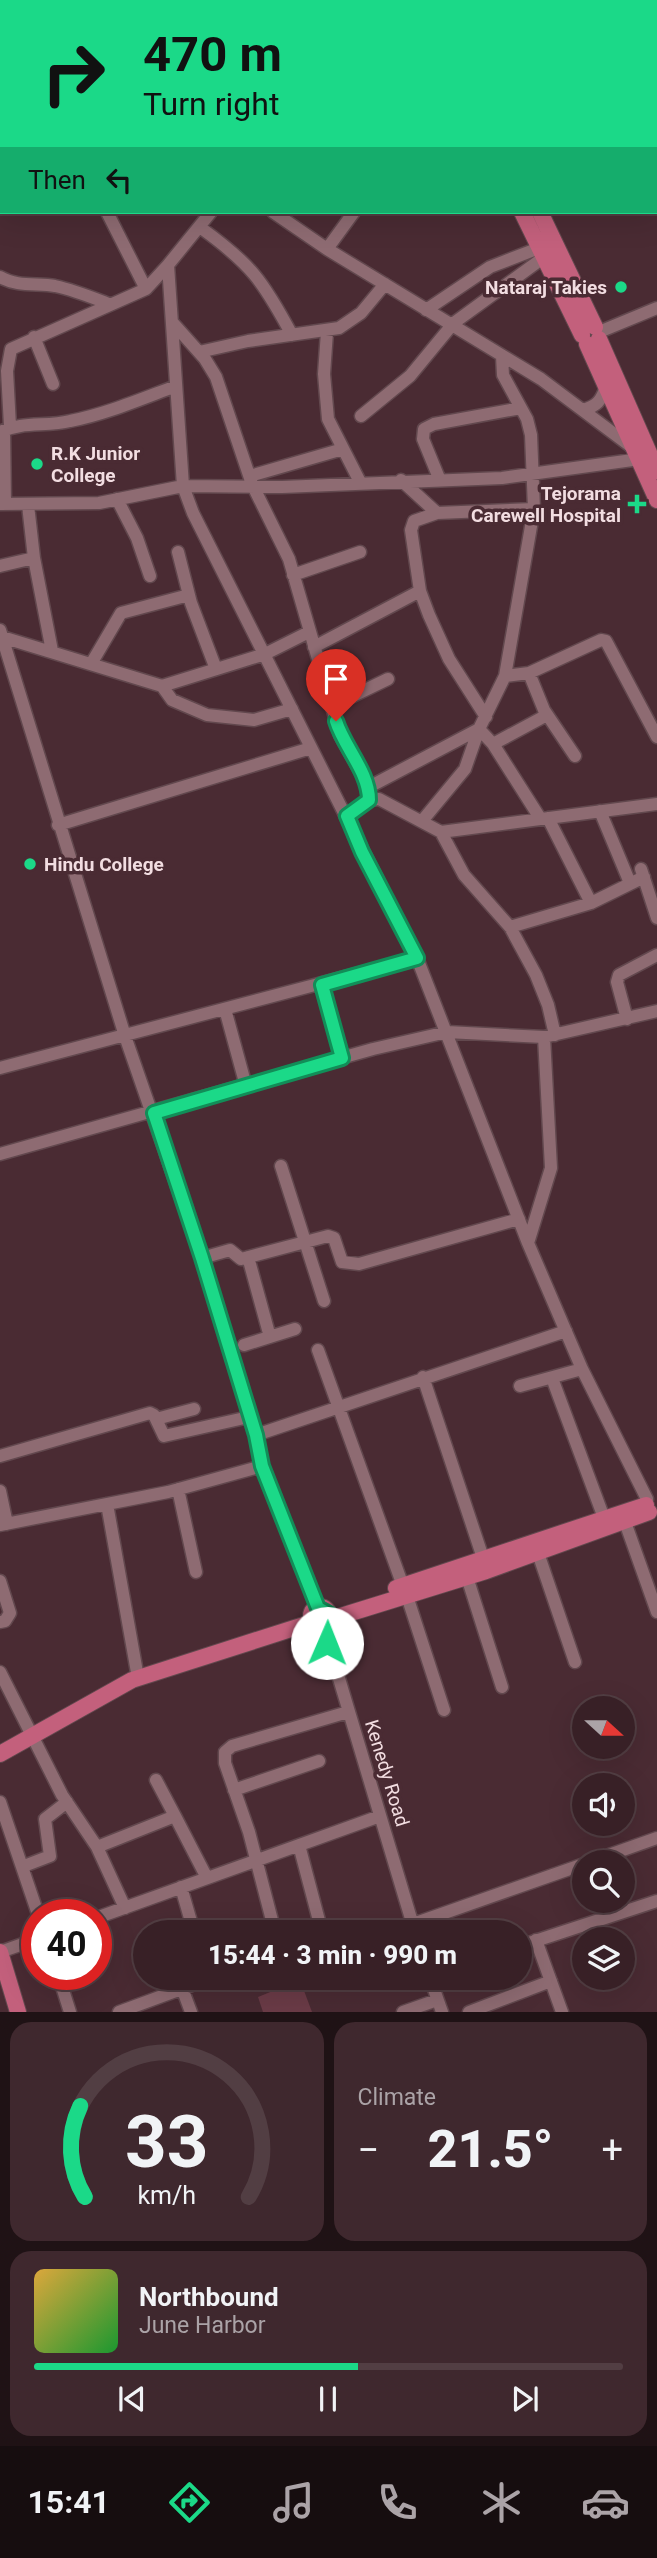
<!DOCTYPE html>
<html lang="en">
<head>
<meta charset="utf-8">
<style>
	:root { --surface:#382026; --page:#3f282e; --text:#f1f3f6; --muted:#aba3a7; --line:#523e43; --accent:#1bd988 }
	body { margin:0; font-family:Roboto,sans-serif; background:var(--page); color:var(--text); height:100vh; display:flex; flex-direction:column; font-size:26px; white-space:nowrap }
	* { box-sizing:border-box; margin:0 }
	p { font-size:23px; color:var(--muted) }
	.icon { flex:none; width:38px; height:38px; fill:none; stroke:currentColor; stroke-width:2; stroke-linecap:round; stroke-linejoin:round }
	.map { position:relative; height:2012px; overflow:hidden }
	.details { display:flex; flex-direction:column; gap:10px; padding:10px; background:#1f1215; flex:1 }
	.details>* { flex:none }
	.banner { position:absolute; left:0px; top:0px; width:658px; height:214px; box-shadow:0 7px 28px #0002,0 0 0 2px var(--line); background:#1bd988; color:#111; overflow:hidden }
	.needle { width:46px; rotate:111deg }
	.buttons { position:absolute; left:572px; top:1696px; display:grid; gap:14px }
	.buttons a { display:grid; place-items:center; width:63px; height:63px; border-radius:50%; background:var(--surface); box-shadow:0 7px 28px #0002,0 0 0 2px var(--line); font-size:35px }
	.speed { position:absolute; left:21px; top:1899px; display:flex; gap:14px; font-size:35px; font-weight:700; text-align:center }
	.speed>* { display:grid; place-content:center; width:91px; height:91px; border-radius:50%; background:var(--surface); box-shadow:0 7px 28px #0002,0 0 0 2px var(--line); line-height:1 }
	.speed .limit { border:10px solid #d22; background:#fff; color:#111 }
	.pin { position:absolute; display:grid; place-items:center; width:60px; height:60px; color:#fff; margin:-72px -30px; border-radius:50% 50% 50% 0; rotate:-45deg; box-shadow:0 0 7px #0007 }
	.pin .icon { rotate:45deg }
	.me { position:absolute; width:77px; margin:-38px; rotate:1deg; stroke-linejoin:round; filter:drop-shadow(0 0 5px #0008) }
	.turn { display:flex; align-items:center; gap:24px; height:147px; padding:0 28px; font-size:32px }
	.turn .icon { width:91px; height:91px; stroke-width:2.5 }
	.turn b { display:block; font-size:49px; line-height:60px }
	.then { display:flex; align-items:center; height:66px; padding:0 28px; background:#0003; gap:14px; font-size:26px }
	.big { font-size:52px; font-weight:800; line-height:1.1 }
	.details .tile { flex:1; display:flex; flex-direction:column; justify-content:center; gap:10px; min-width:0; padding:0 24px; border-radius:21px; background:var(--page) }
	.details .dial { align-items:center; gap:0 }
	.dial svg { height:182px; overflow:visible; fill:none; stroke:var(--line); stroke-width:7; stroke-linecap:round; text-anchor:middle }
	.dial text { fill:var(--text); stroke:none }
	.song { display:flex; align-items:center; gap:21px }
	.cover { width:84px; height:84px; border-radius:10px; background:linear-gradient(135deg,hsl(40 70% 55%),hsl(130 70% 35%)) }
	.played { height:7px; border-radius:4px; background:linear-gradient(90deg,var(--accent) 55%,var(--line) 55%) }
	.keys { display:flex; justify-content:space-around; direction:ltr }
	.heat { display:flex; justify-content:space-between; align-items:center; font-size:38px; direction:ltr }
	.details .tiles { flex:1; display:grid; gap:10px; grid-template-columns:1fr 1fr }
	.tile:last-child { grid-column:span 2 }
	.trip { position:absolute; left:133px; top:1920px; width:399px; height:70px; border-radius:35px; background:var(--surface); box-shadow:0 7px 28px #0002,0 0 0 2px var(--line); font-weight:800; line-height:70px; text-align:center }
	.tabs { display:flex; height:112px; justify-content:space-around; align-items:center; background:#160d0f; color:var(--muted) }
	.tabs .icon { width:49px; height:49px }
	.tabs .on { color:var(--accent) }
	.tabs b { font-size:32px; color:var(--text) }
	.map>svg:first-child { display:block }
</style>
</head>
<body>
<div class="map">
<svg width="657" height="2012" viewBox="0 0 657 2012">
	<rect width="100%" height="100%" fill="#4a2b33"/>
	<path fill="#6b3b47" d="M300,1980L312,2012H263L258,1997Z"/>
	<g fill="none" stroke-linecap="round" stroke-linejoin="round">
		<g stroke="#62484e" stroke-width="15">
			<path id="minor" d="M37,0V2
				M129,0V2
				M154,0V2
				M199,0V2
				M580,2V0
				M608,2L615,0
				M656,63H657
				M0,68H2
				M107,212L146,289
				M211,212L168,265L183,486L193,513L417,958L528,1243L582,1369L647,1499
				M273,212L327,249L541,379L633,448
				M201,228C251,264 263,281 292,335
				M327,249L354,212
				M0,277C17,287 37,283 55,286C74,290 91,297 109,304
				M426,310L490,267L539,248
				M172,322L205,359L216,377L252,484L289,559L340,735L369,787V800
				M451,325L543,258
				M327,332L324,374L328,419L360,482
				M599,332L657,308
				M34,337L53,384
				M199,352L248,341L339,328L361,313L385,284
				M583,410C597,406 601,401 606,387
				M361,416L410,376L452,325
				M10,426L7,371L11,349L146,289L168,265
				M4,431L5,504
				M0,432C23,421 46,427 70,421C106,414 141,399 176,386
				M250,476L343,449
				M439,478L423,439L424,429L434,424L521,408
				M401,480L437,513L414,521L411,530L420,591L429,615L449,659L486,717
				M117,499L137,538L150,576
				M0,504L99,503L183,486L282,487L502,478L647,458
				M28,505L34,558L52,651
				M437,513L534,509
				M178,552L191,603L216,669
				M0,566L34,558
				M293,575L360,552
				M0,630L125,1036L202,1258L256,1435L262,1466L318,1608
				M2,637L162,686L265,654L309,632
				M314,647L420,591
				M91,664L121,613L189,595
				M529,673L544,710L575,756
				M505,676L529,673L601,640L606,641L657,737
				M162,686L172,700L207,715L254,720L292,709
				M332,706L388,679
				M493,744L547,715
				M369,787L479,729L505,676L534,509L531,435L527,419L503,375L502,356
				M600,811L630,883
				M347,816L369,800L379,799L441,832L657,804
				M548,818L591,903
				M422,821L465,769L479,729L493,744L540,818
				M58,825L311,748
				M441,832L464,875L510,927L536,975L548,1005L555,1035
				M641,869L657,918
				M510,927L591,903L644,877
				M322,985L343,1058
				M225,1009L246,1086
				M627,1019L617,982L619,975L657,955
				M0,1068L417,958
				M0,1154L373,1049L447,1032L544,1037L657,1011
				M281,1166L324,1301
				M528,1243L551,1168L544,1037
				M248,1257L270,1337
				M202,1258L230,1250L241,1259L328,1236L334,1238L342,1262L359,1264L519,1219
				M244,1345L295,1329
				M318,1350L403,1586
				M423,1377L483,1558
				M552,1378L604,1518
				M520,1386L582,1369
				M156,1419L194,1409
				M256,1435L566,1331
				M0,1456L150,1413L154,1415L164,1436L249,1417
				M178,1489L196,1572
				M0,1491L7,1524
				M107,1504L138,1678
				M625,1522L657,1612
				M0,1525L168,1492L262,1466
				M538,1553L575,1662
				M467,1577L502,1687
				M0,1581L10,1613L5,1621L0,1622
				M407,1596L444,1710
				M323,1625L415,1932
				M0,1672L62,1795L97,1847L125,1908
				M156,1780L175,1816
				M234,1790L319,1761
				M0,1802L38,1914
				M299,1845L322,1932
				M97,1847L175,1816L207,1878
				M589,1862L657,1838
				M24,1866L50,1856L45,1819L67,1802
				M181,1887L194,1932
				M96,1918L380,1816
				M413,1924L584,1864
				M275,1932L249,1832L225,1763V1752L232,1746L348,1712
				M536,1940L562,2012
				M520,1946L657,1901
				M0,1952L37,1939
				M58,1974L70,2012
				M430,1978L442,2012
				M182,1988L191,2012
				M119,2012L211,1978
				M403,2012L437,2000
				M469,2012L551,1981"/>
		</g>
		<g stroke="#62484e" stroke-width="18">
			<path id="major" d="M427,0L428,2
				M443,0L444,2
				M522,212L582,335
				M540,212L595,327
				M599,339L657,471
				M587,344L657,500
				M396,1588L646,1505
				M311 1616a9 9 0 1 1 18 0a9 9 0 1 1-18 0Z
				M328,1620L486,1571L649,1512
				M0,1754L132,1680L313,1622
				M0,1952L18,2012"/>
		</g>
		<use href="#minor" stroke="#8e6b72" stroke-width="12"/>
		<use href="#major" stroke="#c3607c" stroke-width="16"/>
	</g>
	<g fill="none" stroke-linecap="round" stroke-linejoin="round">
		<g stroke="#128d58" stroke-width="18">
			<path id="route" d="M327,1643L323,1625L328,1621L329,1614L318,1608L262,1466L256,1435L202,1258L154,1113L342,1058L322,985L417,958L362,852L347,816L369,800C369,772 344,747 336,721"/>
		</g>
		<use href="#route" stroke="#1bd988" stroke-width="12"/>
	</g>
	<g fill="#1bd988" stroke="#4a2b33" stroke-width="2.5">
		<circle cx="621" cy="287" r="7"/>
		<circle cx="37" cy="464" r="7"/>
		<path d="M633.5 493.5h7v7h7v7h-7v7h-7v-7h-7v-7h7z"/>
		<circle cx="30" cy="864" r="7"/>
	</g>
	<g text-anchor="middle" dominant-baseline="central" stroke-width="7" stroke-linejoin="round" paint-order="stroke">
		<g font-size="19" font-weight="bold" fill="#f2dde1" stroke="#4a2b33" text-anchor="end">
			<text x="607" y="287">Nataraj Takies</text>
			<text x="51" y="453" text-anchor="start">R.K Junior<tspan x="51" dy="22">College</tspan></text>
			<text x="621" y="493">Tejorama<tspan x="621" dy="22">Carewell Hospital</tspan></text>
			<text x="44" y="864" text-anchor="start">Hindu College</text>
		</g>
		<g font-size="19" fill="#f2dde1" stroke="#4a2b33">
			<text transform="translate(387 1773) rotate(73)">Kenedy Road</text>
		</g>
	</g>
</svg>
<div class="buttons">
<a><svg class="needle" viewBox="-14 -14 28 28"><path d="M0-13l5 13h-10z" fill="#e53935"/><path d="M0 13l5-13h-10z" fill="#aba3a7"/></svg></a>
<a><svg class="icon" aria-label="sound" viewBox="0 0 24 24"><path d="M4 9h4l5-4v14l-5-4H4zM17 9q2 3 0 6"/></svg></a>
<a><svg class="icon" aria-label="search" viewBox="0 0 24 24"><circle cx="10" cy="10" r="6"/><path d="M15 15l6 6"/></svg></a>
<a><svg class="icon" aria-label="layers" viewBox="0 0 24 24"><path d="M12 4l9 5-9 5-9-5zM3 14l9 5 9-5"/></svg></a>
</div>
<div class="speed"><div class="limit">40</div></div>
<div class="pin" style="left:336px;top:721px;background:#d93025"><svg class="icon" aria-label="arrive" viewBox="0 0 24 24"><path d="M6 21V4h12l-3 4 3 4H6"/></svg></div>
<svg class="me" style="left:327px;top:1643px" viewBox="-20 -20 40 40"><circle r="19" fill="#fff"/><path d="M0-13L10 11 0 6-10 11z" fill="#1bd988"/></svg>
<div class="trip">15:44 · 3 min · 990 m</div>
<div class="banner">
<div class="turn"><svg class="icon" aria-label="right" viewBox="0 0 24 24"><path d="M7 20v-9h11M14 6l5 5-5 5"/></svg><div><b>470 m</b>Turn right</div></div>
<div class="then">Then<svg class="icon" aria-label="left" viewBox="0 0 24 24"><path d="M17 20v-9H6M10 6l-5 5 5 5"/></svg></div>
</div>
</div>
<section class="details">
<div class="tiles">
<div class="tile dial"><svg viewBox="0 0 100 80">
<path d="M14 69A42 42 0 1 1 86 69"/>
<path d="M14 69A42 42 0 0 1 12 29" stroke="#1bd988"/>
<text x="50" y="56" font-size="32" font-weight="700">33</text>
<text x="50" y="72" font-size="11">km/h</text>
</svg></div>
<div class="tile"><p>Climate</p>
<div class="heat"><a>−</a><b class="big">21.5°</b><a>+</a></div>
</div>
<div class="tile">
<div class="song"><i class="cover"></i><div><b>Northbound</b><p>June Harbor</p></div></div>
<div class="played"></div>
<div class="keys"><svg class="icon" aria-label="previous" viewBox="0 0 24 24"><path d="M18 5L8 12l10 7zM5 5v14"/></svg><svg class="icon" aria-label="pause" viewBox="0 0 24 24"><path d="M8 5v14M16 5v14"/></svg><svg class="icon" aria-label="next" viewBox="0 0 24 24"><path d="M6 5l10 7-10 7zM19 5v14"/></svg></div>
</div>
</div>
</section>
<nav class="tabs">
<b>15:41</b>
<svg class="icon on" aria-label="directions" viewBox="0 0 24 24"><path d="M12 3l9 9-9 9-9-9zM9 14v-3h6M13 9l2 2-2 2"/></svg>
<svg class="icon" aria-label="music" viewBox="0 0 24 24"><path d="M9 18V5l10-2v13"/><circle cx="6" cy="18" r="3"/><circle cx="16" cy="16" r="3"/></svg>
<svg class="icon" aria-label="phone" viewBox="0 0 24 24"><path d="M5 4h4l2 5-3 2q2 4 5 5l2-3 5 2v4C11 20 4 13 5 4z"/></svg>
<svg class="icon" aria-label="climate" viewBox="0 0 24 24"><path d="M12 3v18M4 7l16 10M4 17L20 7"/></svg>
<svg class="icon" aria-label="car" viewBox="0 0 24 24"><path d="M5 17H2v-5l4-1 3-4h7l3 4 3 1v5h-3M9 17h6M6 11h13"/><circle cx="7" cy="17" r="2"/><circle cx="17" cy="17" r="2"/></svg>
</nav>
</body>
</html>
